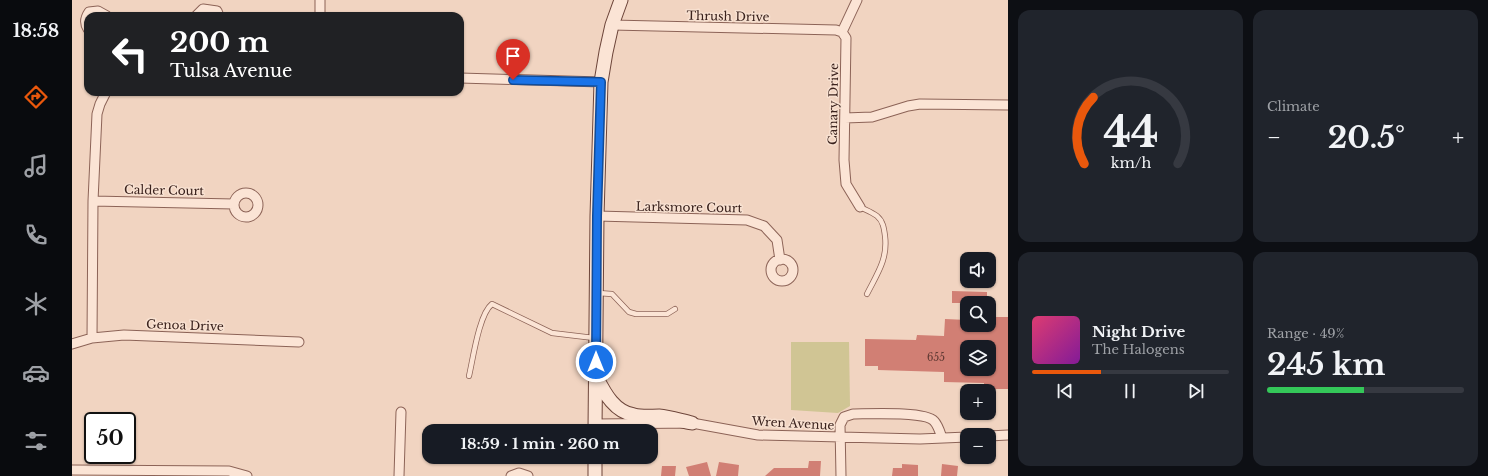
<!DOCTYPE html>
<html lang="en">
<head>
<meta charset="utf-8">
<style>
	:root { --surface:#171b24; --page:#20242c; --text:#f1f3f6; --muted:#9ea1a6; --line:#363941; --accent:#ea580c }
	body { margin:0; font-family:"Libre Baskerville",serif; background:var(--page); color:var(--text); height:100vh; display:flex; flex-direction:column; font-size:15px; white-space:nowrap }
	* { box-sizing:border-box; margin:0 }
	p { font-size:13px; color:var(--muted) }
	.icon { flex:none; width:22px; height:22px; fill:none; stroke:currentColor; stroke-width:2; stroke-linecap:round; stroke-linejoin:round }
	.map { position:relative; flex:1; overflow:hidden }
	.drawer { display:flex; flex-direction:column; gap:10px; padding:10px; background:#0d0f14; width:480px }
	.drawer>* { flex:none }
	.top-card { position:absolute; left:12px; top:12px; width:380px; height:84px; border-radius:12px; box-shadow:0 1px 3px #0004; background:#202124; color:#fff; overflow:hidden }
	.controls { position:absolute; left:888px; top:252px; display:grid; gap:8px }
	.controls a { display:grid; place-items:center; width:36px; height:36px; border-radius:8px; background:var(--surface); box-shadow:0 1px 3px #0004; font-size:20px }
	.speed { position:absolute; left:12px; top:412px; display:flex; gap:8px; font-size:20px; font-weight:700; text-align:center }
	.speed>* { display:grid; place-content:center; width:52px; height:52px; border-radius:50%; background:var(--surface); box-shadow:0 1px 3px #0004; line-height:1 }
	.speed .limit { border:2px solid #111; border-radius:6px; background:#fff; color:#111 }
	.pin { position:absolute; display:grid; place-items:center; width:34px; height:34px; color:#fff; margin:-41px -17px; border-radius:50% 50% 50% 0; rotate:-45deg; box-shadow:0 0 4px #0007 }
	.pin .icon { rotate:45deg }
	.me { position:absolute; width:44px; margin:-22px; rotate:0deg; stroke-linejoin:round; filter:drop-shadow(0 0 3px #0008) }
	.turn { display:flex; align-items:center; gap:14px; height:84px; padding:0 20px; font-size:18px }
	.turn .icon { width:52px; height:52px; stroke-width:2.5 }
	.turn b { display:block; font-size:28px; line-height:34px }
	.big { font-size:30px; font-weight:800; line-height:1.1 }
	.drawer .widget { flex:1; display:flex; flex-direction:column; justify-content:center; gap:6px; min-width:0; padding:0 14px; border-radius:12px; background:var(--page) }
	.drawer .dial { align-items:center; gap:0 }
	.dial svg { height:104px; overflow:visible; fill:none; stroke:var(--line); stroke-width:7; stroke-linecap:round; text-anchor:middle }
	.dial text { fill:var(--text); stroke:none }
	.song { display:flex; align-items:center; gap:12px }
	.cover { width:48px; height:48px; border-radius:6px; background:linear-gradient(135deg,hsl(340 70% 55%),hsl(290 70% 35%)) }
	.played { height:4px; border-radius:2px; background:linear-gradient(90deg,var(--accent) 35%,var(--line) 35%) }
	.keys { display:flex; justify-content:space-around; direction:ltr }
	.heat { display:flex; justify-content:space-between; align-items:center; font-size:22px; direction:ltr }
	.charge { height:6px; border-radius:3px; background:linear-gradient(90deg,#34c759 49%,var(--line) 0) }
	.drawer .tiles { flex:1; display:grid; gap:10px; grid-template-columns:repeat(2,1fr) }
	.trip { position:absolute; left:350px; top:424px; width:236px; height:40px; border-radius:12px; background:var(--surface); box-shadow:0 1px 3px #0004; font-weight:800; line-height:40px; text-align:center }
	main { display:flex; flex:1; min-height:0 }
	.tab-bar { display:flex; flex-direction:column; width:72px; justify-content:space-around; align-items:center; background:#090b0e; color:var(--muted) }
	.tab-bar .icon { width:28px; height:28px }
	.tab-bar .on { color:var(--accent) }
	.tab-bar b { font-size:18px; color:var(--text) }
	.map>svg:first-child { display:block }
</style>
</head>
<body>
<main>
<nav class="tab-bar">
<b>18:58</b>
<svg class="icon on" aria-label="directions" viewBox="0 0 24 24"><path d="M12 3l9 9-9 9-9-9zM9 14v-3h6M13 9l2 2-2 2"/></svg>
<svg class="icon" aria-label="music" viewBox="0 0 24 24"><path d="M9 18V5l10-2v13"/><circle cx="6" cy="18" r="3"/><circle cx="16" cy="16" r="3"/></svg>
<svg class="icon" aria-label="phone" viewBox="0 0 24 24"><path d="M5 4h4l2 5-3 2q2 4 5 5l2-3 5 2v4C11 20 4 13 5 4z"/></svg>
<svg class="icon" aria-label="climate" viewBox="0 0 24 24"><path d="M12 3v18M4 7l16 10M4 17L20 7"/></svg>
<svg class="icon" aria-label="car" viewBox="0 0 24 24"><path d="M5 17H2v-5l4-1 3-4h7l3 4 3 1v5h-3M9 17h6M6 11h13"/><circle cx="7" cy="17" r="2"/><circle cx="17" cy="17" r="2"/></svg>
<svg class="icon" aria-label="filters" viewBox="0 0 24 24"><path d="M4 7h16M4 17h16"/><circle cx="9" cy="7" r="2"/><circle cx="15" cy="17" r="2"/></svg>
</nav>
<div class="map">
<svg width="936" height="476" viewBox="0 0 936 476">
	<rect width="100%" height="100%" fill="#f1d4c1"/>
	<path fill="#d0c594" d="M719,342H777L778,406L766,413L719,410Z"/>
	<path fill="#d17f74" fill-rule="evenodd" d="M880,291L915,292V303H880Z
		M917,317H936V389H912V383L872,382V372L806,370V366H793V339L844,340L845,335L872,336L873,319L895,320V325H917ZM895,347H917V369H895Z
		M737,461H749L748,476H693L702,468H736Z
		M635,462L639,476H617L614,467Z
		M647,462L667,465L666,476H644Z
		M830,464L846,465V476H820L821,468H830Z
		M870,464L886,466L885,476H869Z
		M590,466H604L603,476H589Z"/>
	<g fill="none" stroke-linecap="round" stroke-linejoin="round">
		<g stroke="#8c6357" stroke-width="6">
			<path id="lane" d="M788,207C794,210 800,212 805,216C811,221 812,228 813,236C816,259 805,274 795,294
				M526,293L540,294L557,312L564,314H595L603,309
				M397,376C401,359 407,314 420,304L480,333L522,338"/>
		</g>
		<g stroke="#8c6357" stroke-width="11">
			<path id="street" d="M785,0L770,32L774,38L772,160L774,184L788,207
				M124,16L131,9L145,11L147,16
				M248,16V0
				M540,25L764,30L770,32
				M16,29C12,23 13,18 17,12L26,11L35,16
				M388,78L529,82
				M773,118L800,117L836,106L848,104L936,105
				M162 205a12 12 0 1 1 24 0a12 12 0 1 1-24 0Z
				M21,201L162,204
				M525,216L675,220L692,226L705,240L708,260
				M699 270a11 11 0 1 1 22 0a11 11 0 1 1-22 0Z
				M20,338L21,201L25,114L28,104L34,92
				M0,344L20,338L52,335L227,342
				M524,424L620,423L686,435L848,439L895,437
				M917,436L936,435
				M0,470L157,471L175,476
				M327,476L329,412
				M439,476L447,473L456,476
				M769,476L768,425L772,417L781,414C796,414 853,411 862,421C866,425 868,432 870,438"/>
		</g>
		<g stroke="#6d453a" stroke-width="15">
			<path id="secondary" d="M525,378C533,394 543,412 562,415C570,417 579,416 587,416C598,417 610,421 620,423
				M523,431L525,216L529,82L534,52L540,25L549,0
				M523,476V457"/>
		</g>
		<use href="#lane" stroke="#fbe4d5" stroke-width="4.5"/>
		<use href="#street" stroke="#fbe4d5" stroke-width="9"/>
		<use href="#secondary" stroke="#fbe4d5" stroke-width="13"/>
	</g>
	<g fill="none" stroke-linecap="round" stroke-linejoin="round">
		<g stroke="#114b97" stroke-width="10">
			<path id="route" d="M441,80L529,82L525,216L524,362"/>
		</g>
		<use href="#route" stroke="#1a73e8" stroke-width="7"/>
	</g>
	<g text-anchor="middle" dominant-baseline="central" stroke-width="3" stroke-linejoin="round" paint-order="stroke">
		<g font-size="10" fill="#603933">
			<text x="864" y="357">655</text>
		</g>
		<g font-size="12" fill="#3a221d" stroke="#f8e1d1">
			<text transform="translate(656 16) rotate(1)">Thrush Drive</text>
			<text transform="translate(761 104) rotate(-89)">Canary Drive</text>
			<text transform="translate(92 190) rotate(1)">Calder Court</text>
			<text transform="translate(617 207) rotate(1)">Larksmore Court</text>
			<text transform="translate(113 325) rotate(2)">Genoa Drive</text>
			<text transform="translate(721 423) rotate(3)">Wren Avenue</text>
		</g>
	</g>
</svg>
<div class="controls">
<a><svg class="icon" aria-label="sound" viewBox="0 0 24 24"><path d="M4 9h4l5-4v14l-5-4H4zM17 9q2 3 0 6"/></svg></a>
<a><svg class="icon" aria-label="search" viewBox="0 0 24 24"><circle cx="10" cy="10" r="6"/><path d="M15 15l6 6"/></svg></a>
<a><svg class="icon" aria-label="layers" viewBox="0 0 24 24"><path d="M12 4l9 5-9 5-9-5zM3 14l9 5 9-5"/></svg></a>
<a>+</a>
<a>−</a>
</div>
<div class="speed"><div class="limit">50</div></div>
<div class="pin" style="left:441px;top:80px;background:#d93025"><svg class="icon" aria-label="arrive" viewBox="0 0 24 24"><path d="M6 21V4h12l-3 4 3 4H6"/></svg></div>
<svg class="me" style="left:524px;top:362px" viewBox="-20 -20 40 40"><circle r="17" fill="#1a73e8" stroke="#fff" stroke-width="3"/><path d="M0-11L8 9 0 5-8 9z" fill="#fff"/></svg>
<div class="trip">18:59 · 1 min · 260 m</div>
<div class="top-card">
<div class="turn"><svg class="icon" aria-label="left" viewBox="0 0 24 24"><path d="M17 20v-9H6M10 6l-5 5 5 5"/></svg><div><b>200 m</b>Tulsa Avenue</div></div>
</div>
</div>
<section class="drawer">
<div class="tiles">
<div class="widget dial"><svg viewBox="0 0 100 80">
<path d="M14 69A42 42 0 1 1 86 69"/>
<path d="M14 69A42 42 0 0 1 21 18" stroke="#ea580c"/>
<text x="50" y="56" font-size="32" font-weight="700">44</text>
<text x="50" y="72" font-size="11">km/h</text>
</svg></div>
<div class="widget"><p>Climate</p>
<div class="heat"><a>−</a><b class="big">20.5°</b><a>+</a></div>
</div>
<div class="widget">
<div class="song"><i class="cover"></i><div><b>Night Drive</b><p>The Halogens</p></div></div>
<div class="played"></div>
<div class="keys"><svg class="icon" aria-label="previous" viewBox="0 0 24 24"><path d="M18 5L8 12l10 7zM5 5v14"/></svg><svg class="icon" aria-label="pause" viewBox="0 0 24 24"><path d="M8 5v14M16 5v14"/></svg><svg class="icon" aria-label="next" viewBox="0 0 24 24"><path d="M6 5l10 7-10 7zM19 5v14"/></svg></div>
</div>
<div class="widget"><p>Range · 49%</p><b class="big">245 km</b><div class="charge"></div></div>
</div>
</section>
</main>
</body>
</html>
